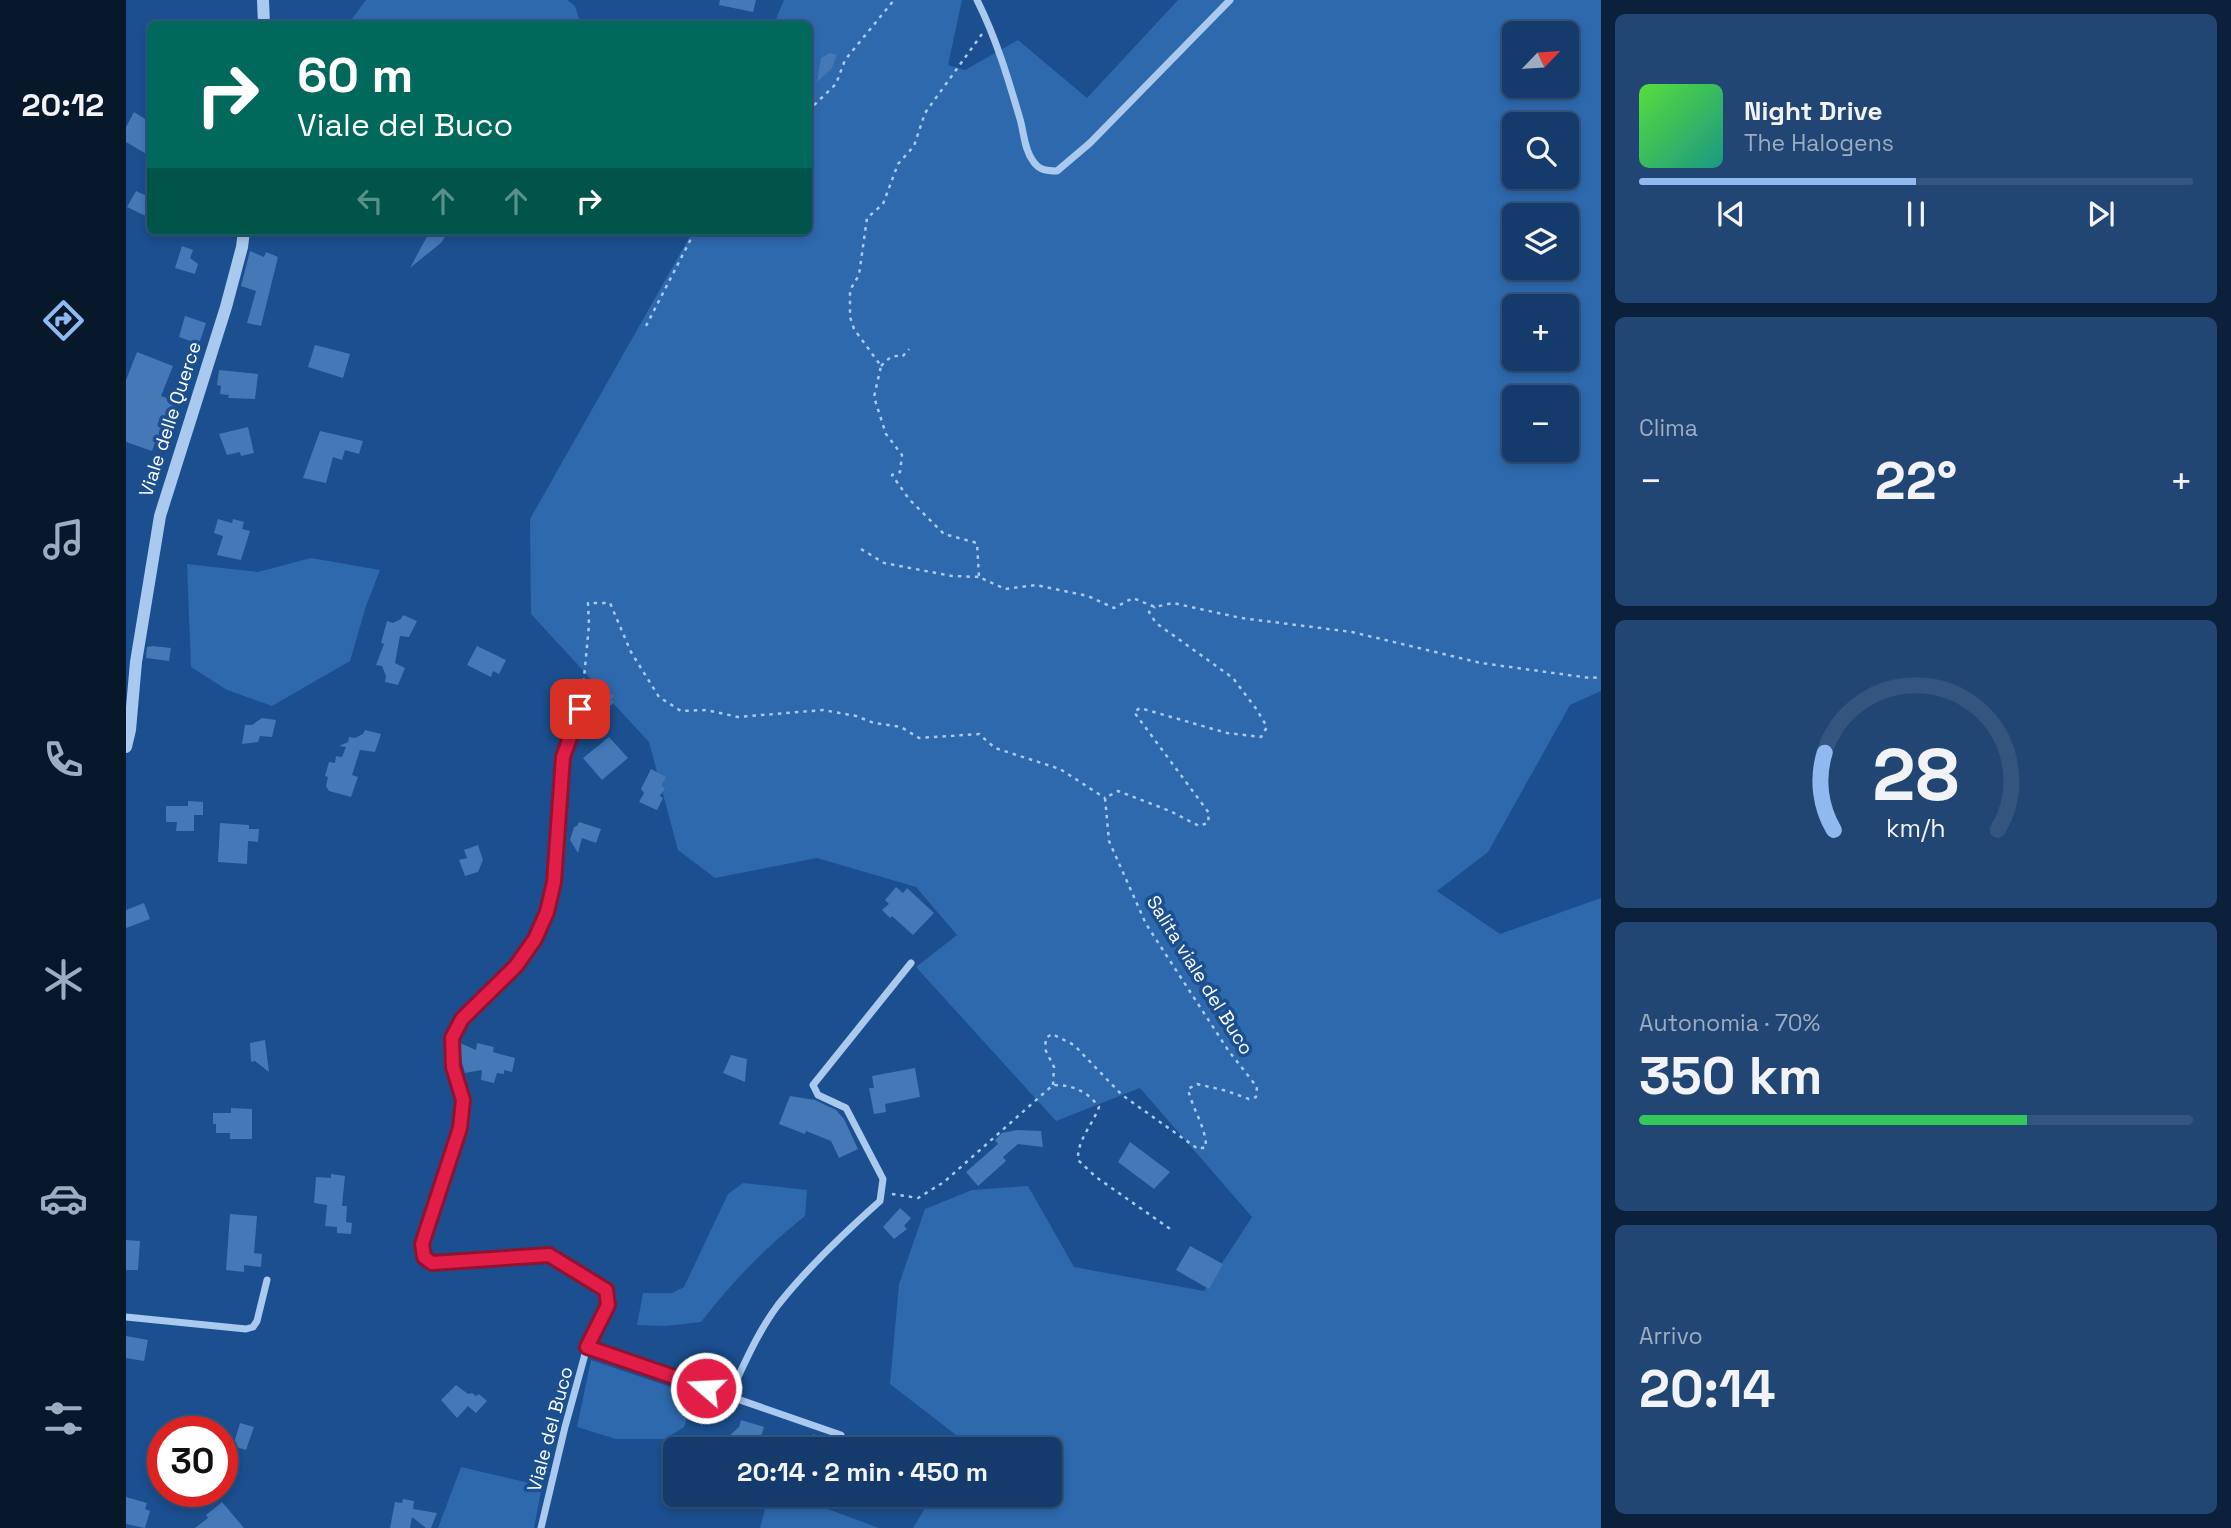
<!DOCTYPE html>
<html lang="it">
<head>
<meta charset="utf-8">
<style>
	:root { --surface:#143b6b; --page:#214673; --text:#f1f3f6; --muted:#9dadc1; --line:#33557e; --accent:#90b9f0 }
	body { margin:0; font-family:"Space Grotesk",sans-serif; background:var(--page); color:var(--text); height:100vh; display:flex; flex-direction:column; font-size:26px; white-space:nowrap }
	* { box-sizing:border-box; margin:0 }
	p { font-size:23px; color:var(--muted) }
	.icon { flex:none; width:38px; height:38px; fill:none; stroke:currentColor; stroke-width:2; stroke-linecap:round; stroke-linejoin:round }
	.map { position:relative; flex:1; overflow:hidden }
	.drawer { display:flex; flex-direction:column; gap:14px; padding:14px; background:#0b203b; width:630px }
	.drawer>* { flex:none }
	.guide { position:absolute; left:21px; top:21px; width:665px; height:214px; border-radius:10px; box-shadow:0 4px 10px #0003,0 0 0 2px var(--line); background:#00695c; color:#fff; overflow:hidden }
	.needle { width:46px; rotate:65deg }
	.tools { position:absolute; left:1376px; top:21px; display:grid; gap:14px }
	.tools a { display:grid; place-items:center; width:77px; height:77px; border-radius:10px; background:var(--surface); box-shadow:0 4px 10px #0003,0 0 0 2px var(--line); font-size:35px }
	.speed { position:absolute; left:21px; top:1416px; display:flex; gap:14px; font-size:35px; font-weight:700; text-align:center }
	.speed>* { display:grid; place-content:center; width:91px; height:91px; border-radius:50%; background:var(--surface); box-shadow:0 4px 10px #0003,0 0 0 2px var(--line); line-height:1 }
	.speed .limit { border:10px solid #d22; background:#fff; color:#111 }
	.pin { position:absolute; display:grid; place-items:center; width:60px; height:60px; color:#fff; margin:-30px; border-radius:14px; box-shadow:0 4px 10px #0006 }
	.me { position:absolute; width:77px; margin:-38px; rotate:289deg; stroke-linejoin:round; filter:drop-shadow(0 0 5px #0008) }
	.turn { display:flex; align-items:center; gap:24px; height:147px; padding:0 35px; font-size:32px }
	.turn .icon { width:91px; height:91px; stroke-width:2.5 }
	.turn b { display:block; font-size:49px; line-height:60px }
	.lanes { display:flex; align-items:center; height:66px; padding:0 35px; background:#0003; justify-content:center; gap:35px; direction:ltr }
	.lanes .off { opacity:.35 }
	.big { font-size:52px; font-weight:700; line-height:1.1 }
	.drawer .card { flex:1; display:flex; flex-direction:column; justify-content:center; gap:10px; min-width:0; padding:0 24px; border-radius:10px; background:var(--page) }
	.drawer .dial { align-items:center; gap:0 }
	.dial svg { height:182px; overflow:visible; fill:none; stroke:var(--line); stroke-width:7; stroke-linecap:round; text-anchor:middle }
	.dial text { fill:var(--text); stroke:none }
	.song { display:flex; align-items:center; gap:21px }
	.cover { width:84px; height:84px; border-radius:10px; background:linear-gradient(135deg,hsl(110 70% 55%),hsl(170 70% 35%)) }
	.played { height:7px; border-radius:4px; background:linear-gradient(90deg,var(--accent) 50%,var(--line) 50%) }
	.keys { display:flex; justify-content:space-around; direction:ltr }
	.heat { display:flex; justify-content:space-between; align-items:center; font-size:38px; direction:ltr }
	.charge { height:10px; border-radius:5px; background:linear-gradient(90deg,#34c759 70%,var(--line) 0) }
	.trip { position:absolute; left:537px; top:1437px; width:399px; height:70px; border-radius:10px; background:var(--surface); box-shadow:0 4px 10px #0003,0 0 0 2px var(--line); font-weight:700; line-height:70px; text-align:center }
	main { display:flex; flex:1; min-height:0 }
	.tabs { display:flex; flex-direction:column; width:126px; justify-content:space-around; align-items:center; background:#08182b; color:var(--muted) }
	.tabs .icon { width:49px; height:49px }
	.tabs .selected { color:var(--accent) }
	.tabs b { font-size:32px; color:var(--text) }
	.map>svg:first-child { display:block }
</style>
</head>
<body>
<main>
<nav class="tabs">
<b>20:12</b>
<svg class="icon selected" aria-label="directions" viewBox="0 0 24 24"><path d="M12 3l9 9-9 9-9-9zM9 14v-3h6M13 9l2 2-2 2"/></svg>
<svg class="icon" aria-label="music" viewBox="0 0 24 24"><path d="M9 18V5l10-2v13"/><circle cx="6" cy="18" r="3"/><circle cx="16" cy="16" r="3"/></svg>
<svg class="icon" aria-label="phone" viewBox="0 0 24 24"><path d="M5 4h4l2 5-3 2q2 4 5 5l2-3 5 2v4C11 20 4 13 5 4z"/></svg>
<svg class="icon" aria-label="climate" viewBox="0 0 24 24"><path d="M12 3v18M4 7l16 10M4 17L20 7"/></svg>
<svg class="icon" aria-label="car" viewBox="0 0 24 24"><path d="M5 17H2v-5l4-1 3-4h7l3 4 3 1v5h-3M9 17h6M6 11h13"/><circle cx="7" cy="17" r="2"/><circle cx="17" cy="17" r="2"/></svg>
<svg class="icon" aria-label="filters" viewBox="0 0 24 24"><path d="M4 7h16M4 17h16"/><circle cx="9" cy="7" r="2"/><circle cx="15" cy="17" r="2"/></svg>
</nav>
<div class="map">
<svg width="1475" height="1528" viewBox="0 0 1475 1528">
	<rect width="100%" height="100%" fill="#1b4f8f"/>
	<path fill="#2e69ad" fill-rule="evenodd" d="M240,0H441L449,6L455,24H222Z
		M658,0H836L822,65L839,70L892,40L961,98L1052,0H1475V691L1444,705L1362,852L1311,891L1374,934L1475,898V1528H787L807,1495L924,1494V1449H835L839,1442L764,1384L773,1284L799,1209L846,1190L902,1186L948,1267L1078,1291L1126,1217L1014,1088L930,1121L790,967L831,935L790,887L691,858L589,878L552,850L523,742L405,614L404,519L567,231H682V24H648ZM1388,33H1440V86H1388ZM1388,124H1440V177H1388ZM1388,215H1440V268H1388ZM1388,306H1440V359H1388ZM1388,397H1440V450H1388Z
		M185,558L254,570L240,606L224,661L146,706L101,690L65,667L61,564L132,572Z
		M617,1183L681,1190L679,1216C639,1248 607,1281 575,1322L540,1326L511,1325L517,1293H546L558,1287L602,1194Z
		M465,1360L568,1395L558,1427L539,1439H490L451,1427Z
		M335,1467L416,1486L408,1528H312Z
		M643,1495H664L753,1528H634Z"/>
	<path fill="#4478b7" d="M594,0H630L627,12L593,5Z
		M704,53L711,55L706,68L691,82L695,58Z
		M8,112L24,122V156L0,142V127Z
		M10,191L23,197L20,202L24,205V218L1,207Z
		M304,231H322L316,242L284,268Z
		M56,246L67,250L64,258L72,264L69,274L49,268Z
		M124,251L138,257L140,252L152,257L135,326L121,323L130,291L115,286Z
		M59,316L80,323L73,344L53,337Z
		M189,345L224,354L217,378L182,367Z
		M11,352L47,366L35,396L53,402L45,426L41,425L36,442L30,440L26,451L0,442V380Z
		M93,370L132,374L129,399L102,398L103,395L94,394L95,386L91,385Z
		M122,427L128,453L115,456L114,452L101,455L93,434Z
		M194,431L237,441L233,454L219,450L216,460L207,457L200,483L177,478Z
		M92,519L106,523L107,519L118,522L116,529L124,531L115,560L91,555L97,536L88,533Z
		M277,615L291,621L283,637L274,636L269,663L279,668L272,685L259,682L260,676L256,666L250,665L258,644L255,643L261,621L267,623L275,619Z
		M27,646L45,648L43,661L20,658L21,647Z
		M351,646L380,660L373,674L367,671L365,677L341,665Z
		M464,680L488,696L485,700L488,702L478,712L473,711L459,701Z
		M136,718L150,720L146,737L134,736L132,742L116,744L119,725H126Z
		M239,730L255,734L249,752L234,750L226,775L232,777L225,797L203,791L200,786L202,777L199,776L203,762L209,763L210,756L216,757L220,747L213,746L222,742L223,737L229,738L237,734Z
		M483,737L502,758L476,780L457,758Z
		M525,769L540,777L535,786L539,788L534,796L537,798L531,810L513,802L518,793L515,789Z
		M62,801L77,802V815H68V831H50L51,822H40V806H62Z
		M453,822L475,829L470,843L456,838L452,853L444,840L448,827L451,826Z
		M94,823L123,825V829H133L132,842L122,841L121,864L92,862Z
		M352,845L357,860L352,872L339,876L333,860L341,858L338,850Z
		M770,887L777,893L781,888L808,913L787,935L766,916L764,918L756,910L763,904L759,900Z
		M18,903L24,919L0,928V910Z
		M139,1040L143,1072L129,1061L125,1062L124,1043Z
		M334,1043L350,1050L351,1043L368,1047L367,1052L389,1058L386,1072L378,1070V1074L371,1073L368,1083L355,1080L356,1070L339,1073L334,1056Z
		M605,1055L621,1059L619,1082L597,1073Z
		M789,1068L794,1097L759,1104L760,1112L748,1114L743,1088H748L746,1076Z
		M664,1096L689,1100L710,1110L718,1119L732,1149L713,1158L705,1141L680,1131L679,1134L653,1124Z
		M105,1108L126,1109V1139H104V1133H90V1124H87V1113H105Z
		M891,1130L915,1131L917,1147L892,1144L877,1157L880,1161L852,1186L840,1172L872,1144L869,1140L876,1133Z
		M1004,1142L1044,1172L1028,1189L992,1162Z
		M205,1174L219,1176L216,1206H221L220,1222L226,1223L225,1234L211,1233V1227L199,1226L201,1205L188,1203L190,1177L205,1178Z
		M774,1208L785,1218L778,1226L781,1229L768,1239L757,1227Z
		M104,1214L131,1216L128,1253L136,1254L135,1267L118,1265V1272L100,1270Z
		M0,1240L14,1241L12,1270H0Z
		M1064,1246L1097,1264L1083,1289L1050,1270Z
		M0,1336L22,1340L18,1361L0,1358Z
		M330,1385L342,1394L346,1393L350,1396L353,1394L361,1401L350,1413L342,1406L331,1418L315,1400Z
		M615,1420L638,1427L631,1449H603V1436L613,1427Z
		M114,1423L128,1427L120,1450L107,1446Z
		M687,1434L724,1448V1449H681Z
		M0,1497L21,1503L19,1509L24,1511L19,1528L0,1524Z
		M277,1499L288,1501L287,1509L311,1513L305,1528H300L286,1517L284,1528H264L269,1502L276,1503Z
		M96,1502L118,1528H69L82,1518L80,1515Z"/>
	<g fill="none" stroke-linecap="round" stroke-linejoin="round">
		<path stroke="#a9c9ee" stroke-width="2.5" stroke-dasharray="3.5 5" stroke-linecap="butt" d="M856,34L799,113L788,146L772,164L757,204L741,218L733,275L724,290V317L728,329L755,366L748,397L760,434L776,455L774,472L766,475L783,499L818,534L851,543L853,577L879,589L910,585L962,596L988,608L1007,598L1029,607L1047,603L1115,618L1226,632L1355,663L1464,678L1475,677
			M682,111L710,84L719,60L768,0
			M520,326L569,231
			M755,366C762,359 766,354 776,357L783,349
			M735,549L758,563L826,576L853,577
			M456,699L463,625L462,603H484L505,652L533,697L555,711L580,710L612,717L697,710L730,716L748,723L775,727L793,738L853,734L869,748L934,769L979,798
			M927,1085L928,1067L919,1049L920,1038L926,1034L948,1045L996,1095L1072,1149L1080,1147C1080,1127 1066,1108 1062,1089L1071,1084L1101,1091L1123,1099L1130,1097L1131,1087L1102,1050L1020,924L983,841L979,798L992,791L1044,811L1073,826L1082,823L1083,813L1008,712L1014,708L1101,733L1135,737L1141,727L1131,710L1107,678L1030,623L1023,612L1029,607
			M766,1194L792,1198L818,1182L927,1085C947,1085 961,1091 973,1107C966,1126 951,1140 952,1160L970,1177L1047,1231"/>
		<path stroke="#a9c9ee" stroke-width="7" d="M851,0C870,38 882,78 894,119C898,132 898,149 907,161C913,170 920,171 931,171L964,143L1104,0
			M0,1317L120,1329L127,1327L131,1321L141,1280
			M461,1347L715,1435
			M603,1396C618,1365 631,1333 652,1305C682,1267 718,1233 754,1201L757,1179L720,1108L692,1095L687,1085L785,963
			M415,1528L439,1427L461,1347L482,1305L480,1290L423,1255L305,1263L298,1257L296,1244L334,1128L337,1100L327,1067L326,1038L336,1019L390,966L409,939L421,912L428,882L437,757L454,709"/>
		<path stroke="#a9c9ee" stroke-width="12" d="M137,0L138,24
			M0,747L4,730L10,662L34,516L100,307L116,247L118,231"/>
	</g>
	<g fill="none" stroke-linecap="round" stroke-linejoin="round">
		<g stroke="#92132f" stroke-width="18">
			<path id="route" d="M454,709L437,757L428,882L421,912L409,939L390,966L336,1019L326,1038L327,1067L337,1100L334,1128L296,1244L298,1257L306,1263L423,1255L480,1290L482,1305L461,1347L580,1388"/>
		</g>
		<use href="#route" stroke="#e11d48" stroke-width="12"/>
	</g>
	<g text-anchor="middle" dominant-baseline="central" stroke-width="7" stroke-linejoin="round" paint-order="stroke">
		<g font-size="19" fill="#fff" stroke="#1b4f8f">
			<text transform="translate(44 419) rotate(-72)">Viale delle Querce</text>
			<text transform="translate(1074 975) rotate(58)">Salita viale del Buco</text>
			<text transform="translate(424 1429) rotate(-75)">Viale del Buco</text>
		</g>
	</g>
</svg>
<div class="tools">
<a><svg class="needle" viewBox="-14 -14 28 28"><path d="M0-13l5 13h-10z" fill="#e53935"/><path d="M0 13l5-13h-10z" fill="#9dadc1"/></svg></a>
<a><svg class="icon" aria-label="search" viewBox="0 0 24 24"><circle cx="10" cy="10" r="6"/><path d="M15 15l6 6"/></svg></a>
<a><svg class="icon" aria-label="layers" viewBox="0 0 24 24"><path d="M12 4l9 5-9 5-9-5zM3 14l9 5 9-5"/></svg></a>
<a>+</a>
<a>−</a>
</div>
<div class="speed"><div class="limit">30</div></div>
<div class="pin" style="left:454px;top:709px;background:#d93025"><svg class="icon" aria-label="arrive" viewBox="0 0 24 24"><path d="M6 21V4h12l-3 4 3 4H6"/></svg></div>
<svg class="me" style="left:580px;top:1388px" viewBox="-20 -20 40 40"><circle r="17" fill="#e11d48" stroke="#fff" stroke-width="3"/><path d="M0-11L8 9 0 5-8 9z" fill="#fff"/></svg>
<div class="trip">20:14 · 2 min · 450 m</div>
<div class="guide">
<div class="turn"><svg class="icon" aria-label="right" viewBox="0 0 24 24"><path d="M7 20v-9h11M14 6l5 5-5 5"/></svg><div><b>60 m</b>Viale del Buco</div></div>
<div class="lanes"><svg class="icon off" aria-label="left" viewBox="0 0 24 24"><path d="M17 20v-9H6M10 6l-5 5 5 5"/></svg><svg class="icon off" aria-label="ahead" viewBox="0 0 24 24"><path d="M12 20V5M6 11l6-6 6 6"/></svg><svg class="icon off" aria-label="ahead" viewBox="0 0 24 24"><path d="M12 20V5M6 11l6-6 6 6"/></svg><svg class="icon" aria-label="right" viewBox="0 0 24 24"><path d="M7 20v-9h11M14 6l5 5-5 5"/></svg></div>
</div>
</div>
<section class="drawer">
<div class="card">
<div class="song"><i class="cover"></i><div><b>Night Drive</b><p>The Halogens</p></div></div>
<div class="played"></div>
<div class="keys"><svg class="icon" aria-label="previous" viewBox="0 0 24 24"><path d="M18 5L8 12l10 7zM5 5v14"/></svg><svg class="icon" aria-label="pause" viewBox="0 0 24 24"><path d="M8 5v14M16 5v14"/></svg><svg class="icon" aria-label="next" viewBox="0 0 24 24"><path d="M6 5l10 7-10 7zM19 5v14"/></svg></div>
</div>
<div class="card"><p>Clima</p>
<div class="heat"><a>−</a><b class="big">22°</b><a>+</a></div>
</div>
<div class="card dial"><svg viewBox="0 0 100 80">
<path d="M14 69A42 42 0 1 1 86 69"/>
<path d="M14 69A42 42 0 0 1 10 35" stroke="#90b9f0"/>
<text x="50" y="56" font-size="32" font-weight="700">28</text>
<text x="50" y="72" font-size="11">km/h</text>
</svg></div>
<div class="card"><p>Autonomia · 70%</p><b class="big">350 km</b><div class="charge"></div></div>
<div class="card"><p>Arrivo</p><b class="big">20:14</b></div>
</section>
</main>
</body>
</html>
